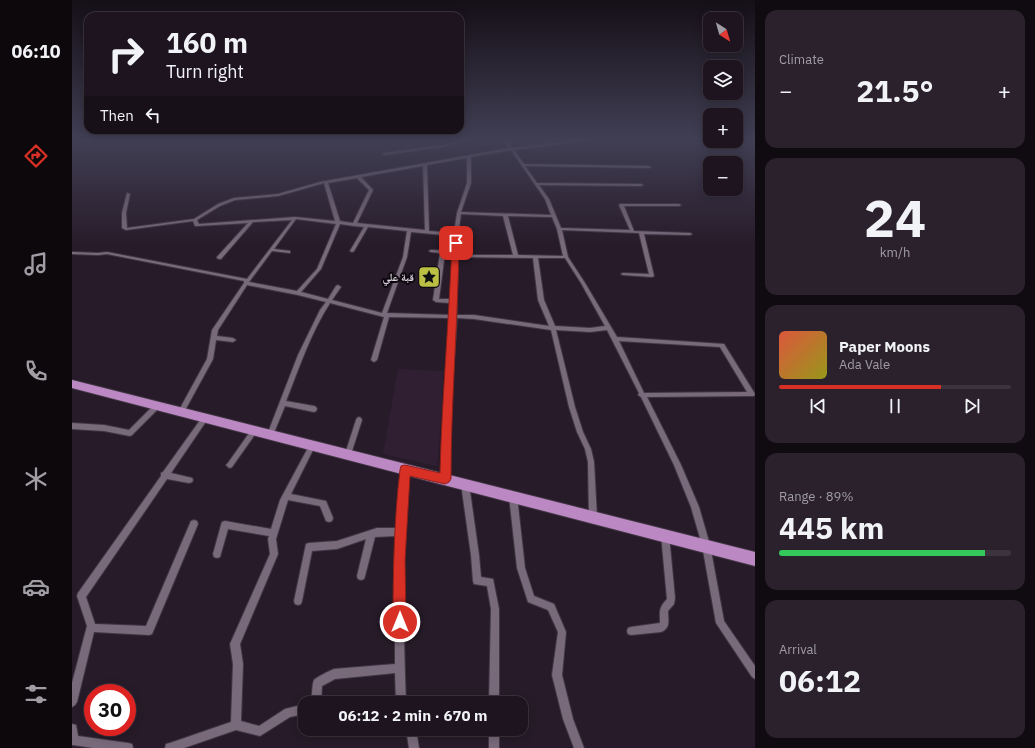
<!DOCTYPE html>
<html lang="en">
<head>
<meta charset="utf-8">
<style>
	:root { --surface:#1d141f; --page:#2a212c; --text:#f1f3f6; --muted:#a09ea4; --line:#3b333d; --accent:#d93025 }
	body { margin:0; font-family:"IBM Plex Sans","Noto Naskh Arabic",sans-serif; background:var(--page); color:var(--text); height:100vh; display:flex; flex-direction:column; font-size:15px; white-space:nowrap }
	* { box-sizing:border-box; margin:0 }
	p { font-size:13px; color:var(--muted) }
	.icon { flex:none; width:22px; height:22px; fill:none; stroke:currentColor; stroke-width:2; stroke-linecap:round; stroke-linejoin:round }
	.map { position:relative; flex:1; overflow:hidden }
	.drawer { display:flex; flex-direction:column; gap:10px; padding:10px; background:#100b11; width:280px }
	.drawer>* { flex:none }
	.top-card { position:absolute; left:12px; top:12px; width:380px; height:122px; border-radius:12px; box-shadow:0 2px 10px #0003,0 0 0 1px var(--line); background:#1d141f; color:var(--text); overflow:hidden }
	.needle { width:26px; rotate:143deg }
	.fabs { position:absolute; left:631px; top:12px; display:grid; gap:8px }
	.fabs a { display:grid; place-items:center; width:40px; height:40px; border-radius:8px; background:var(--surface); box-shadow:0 2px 10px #0003,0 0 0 1px var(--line); font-size:20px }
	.speed { position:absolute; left:12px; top:684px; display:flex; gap:8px; font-size:20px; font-weight:700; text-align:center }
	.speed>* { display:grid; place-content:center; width:52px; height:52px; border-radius:50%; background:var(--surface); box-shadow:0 2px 10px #0003,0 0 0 1px var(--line); line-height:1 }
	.speed .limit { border:6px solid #d22; background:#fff; color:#111 }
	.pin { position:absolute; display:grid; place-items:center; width:34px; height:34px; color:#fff; margin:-17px; border-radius:8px; box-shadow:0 2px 6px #0006 }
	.me { position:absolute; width:44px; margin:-22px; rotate:0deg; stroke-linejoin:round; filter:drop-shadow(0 0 3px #0008) }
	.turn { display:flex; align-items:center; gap:14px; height:84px; padding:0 16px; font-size:18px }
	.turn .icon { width:52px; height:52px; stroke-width:2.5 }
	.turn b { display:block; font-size:28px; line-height:34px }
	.then { display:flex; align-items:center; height:38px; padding:0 16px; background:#0003; gap:8px; font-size:15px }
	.big { font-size:30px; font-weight:700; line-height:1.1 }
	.drawer .widget { flex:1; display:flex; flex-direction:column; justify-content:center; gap:6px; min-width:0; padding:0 14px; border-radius:12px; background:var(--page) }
	.drawer .dial { align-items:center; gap:0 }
	.dial b { font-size:52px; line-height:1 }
	.song { display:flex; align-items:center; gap:12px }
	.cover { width:48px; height:48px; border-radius:6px; background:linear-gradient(135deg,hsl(10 70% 55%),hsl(60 70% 35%)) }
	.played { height:4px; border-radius:2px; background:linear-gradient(90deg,var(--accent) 70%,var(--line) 70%) }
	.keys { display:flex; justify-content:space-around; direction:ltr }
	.heat { display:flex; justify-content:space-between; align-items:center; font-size:22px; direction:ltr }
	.charge { height:6px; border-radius:3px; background:linear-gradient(90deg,#34c759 89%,var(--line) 0) }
	.trip { position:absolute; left:226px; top:696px; width:230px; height:40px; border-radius:12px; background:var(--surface); box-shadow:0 2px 10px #0003,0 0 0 1px var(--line); font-weight:700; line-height:40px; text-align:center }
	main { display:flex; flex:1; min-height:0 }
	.dock { display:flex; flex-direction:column; width:72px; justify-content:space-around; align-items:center; background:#0c080c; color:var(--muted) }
	.dock .icon { width:28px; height:28px }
	.dock .current { color:var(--accent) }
	.dock b { font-size:18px; color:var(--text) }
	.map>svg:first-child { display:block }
</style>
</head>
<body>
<main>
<nav class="dock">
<b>06:10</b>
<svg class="icon current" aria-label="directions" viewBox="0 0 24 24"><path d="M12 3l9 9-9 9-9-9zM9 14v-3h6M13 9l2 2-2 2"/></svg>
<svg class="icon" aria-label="music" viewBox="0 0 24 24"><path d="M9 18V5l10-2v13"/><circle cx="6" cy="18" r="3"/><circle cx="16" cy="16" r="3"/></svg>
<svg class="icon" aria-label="phone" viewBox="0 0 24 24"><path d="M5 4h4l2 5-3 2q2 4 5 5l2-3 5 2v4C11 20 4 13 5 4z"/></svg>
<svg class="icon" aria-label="climate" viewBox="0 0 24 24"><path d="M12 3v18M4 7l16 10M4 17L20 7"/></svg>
<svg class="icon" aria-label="car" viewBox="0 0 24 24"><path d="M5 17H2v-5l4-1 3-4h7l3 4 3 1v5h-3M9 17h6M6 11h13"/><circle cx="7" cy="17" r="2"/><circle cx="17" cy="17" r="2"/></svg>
<svg class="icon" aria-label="filters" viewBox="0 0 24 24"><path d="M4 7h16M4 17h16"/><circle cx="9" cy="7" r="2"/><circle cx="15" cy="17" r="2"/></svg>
</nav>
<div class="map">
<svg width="683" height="748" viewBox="0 0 683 748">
	<rect width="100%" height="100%" fill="#271b29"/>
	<path fill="#301f33" d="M326,369L371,371L370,410L365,466L311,454Z"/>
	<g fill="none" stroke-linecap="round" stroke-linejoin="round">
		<g stroke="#413743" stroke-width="2">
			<path id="minor" d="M390,140H395L371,147L312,155L310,154L312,153L371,145Z
				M431,140H435L440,148L505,140H514L512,141L442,150L452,164L577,166L579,167L577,168L453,166L465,183L569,184L571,185L569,186L467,185L477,199L489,228L558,230L547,205L548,204H607L609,205L607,206H552L562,231L618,233L620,234L618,235L572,234L582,276L580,277L551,275L549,274L551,273L577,274L567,233L490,230L496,257L513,283L545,337L652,344L683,394L682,396H680L575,397L609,465L627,507L638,545L652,621L683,666V679L680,677L644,623L630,545L619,507L602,465L569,397L566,395L567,393L535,330L518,332L484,330L503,407L511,432L519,449L522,462L525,517L524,520L521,521L518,520L517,517L516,462L513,449L505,432L497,407L479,330L402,319L385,318L377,428V479L376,481L373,482L370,481L369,479L371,428L379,318L317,317L305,360L302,362L299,360L312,317L258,303C239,332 227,368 214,401L242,406L244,407L245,409L244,411L242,412L213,406L201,435L200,437L198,438L196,437L195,435L226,355L248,310L254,302L226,295L175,285L146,330L145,336L161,338L164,340L161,342L144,340L141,359L111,414H107L106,412L135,359L140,330L172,283V281L35,254L26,255L0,254V252L26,253L35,252L175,279L220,220L181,222L149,259H147L145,258V257L176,223L125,226H123L121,221L54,230L50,228V213L55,193L58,194L54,213L55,228L122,219L146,204L162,198L206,194L248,182L437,148ZM439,150L473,199L479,215L389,212L399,183V157ZM395,158V183L385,213L382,233L357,231L355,165ZM351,166L353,230L285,223L301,190L289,177ZM285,178L297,190L281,223L268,221L256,183ZM252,183L263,221L223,217L127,224L125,220L148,206L163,200L206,196ZM389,214L431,216L441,255H385L386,235ZM436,216L480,217L485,229L491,256L446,255ZM224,219L264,224L245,269L225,291L177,282L200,251L218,253V251L202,249ZM268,224L282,226L292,227L278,251L280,252L282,251L296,227L335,231L331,257L310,313L260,300L269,287L266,285L264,286L256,299L229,292L249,269ZM339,232L382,236L381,251L359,250L357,251L359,252L368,253L361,300L364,302L378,303L379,315L315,313L335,257ZM373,253H381L378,299H367ZM385,257L461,258L466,300L477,326L402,315H385L384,301ZM466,258H493L509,283L533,326L518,328L483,326L472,300ZM547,341L648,347L675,392L572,393Z
				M85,403L87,404L88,406L87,408L60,435L58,436L32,431L0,429V423L32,425L57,430L83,404Z
				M133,415L135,416L136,418L135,420L99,473L120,478L121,480L120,482L117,483L95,479L14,597L23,624L74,626L119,521L122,520L125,521L126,524L80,634L77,635L22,632L5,702L3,705L0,707V683L15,626L5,596L6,593L89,476V473L91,472L131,416Z
				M287,417L289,418L290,420L279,454L278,456L276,457L274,456L273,454L284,420L285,418Z
				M182,428L184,429L185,431L184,433L160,467L158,468L156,467L154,465L156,463L180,429Z
				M240,443L242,444L243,446L219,494L254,501L261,518L260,521L257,522L254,521L248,506L216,500L204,539L206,554L168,644L171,664L169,721L187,726L213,709L233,704V714L218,717L188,736L164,730L112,748H93L94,744L98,743L159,722L161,664L158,644L198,554L196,539L197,536L156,529L148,557L145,558L142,557L141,554L149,525L150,522L153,521L199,529L208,500L238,444Z
				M333,467L335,468L337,470C330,548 331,625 334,703H324L323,673L263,679L250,686L249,703H239C240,698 240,684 242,680C245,677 257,671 262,669L323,664V586L324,536L303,537L293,576L292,579L289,580L286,579L285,576L294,539L265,549L240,551L230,601L229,604L226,605L223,604L222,601L234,544L237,543L265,541L305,528H325L329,470L331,468Z
				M393,481L396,482L397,484L407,555L409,577L421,579L427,609V703H417L419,609L415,586L402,584L401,581L399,555L389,484L390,482Z
				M441,493L444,494L445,496L453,568L462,596L482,604L494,632L490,675L501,719L512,748H502L491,719L480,675L486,632L476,610L456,602L445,568L437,496L438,494Z
				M593,531L596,532L597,535L603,598L602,604L596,611C596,620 599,628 589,632L559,635L556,634L555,631L556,628L559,627L588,623C588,611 586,609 595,599L589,535L590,532Z
				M0,724L4,725L6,736L56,743L60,744L61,748H21L1,745H0Z
				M334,729H344L347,748H337Z
				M417,729H427V748H417Z"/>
		</g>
		<g stroke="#413743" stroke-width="2">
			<path id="trunk" d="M0,380L683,552V566L0,388Z"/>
		</g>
		<use href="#minor" fill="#796a7b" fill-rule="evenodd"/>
		<use href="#trunk" fill="#bc88c4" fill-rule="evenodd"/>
	</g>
	<linearGradient id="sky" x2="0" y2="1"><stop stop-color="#150f17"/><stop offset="0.57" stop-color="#413f54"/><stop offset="1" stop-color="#413f54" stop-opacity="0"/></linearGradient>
	<rect width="683" height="245" fill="url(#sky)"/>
	<path fill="#d93025" stroke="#8d1f18" d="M384,241L387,243C386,322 379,400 379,479L377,482L373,484L338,476L333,560L334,622L332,626L328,628L323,626L321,622C321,571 322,520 328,470L329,466L333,465L368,473C370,396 377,320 380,243Z"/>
	<defs>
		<g id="sight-square" transform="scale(1.15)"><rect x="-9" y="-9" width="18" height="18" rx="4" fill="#bbc044" stroke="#0d080e"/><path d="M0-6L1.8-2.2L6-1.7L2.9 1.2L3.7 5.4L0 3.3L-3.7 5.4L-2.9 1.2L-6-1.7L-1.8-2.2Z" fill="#111"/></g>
	</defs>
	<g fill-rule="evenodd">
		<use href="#sight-square" x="357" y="277"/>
	</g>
	<g text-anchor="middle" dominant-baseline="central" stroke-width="4" stroke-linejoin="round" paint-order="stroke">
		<g font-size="11" font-weight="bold" fill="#ddd5df" stroke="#0d080e" text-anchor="end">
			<text x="342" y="277">قبة علي</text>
		</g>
	</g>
</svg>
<div class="fabs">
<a><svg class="needle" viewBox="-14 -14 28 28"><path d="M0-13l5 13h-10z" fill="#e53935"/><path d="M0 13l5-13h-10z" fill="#a09ea4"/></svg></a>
<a><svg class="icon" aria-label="layers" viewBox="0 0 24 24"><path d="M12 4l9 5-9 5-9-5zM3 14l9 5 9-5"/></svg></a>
<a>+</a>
<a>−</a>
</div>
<div class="speed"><div class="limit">30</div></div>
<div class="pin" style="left:384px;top:243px;background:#d93025"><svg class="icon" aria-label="arrive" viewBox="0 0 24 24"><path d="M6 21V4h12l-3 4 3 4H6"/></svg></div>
<svg class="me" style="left:328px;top:622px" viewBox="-20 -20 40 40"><circle r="17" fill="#d93025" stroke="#fff" stroke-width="3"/><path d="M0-11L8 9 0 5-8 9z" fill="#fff"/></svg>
<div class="trip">06:12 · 2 min · 670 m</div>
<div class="top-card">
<div class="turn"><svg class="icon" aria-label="right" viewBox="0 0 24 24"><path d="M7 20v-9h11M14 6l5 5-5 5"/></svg><div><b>160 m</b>Turn right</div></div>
<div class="then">Then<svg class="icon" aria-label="left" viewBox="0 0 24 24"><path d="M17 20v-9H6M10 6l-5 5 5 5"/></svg></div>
</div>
</div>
<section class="drawer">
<div class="widget"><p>Climate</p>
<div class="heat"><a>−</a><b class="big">21.5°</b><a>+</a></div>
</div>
<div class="widget dial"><b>24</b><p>km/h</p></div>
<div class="widget">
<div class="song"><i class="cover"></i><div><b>Paper Moons</b><p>Ada Vale</p></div></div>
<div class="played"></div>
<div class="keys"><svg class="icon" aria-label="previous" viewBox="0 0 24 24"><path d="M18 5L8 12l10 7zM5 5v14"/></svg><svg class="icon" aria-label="pause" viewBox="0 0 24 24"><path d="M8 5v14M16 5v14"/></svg><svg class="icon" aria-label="next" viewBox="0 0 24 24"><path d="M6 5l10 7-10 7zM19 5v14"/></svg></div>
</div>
<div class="widget"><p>Range · 89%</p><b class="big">445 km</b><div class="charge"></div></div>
<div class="widget"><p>Arrival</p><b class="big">06:12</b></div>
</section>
</main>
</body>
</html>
